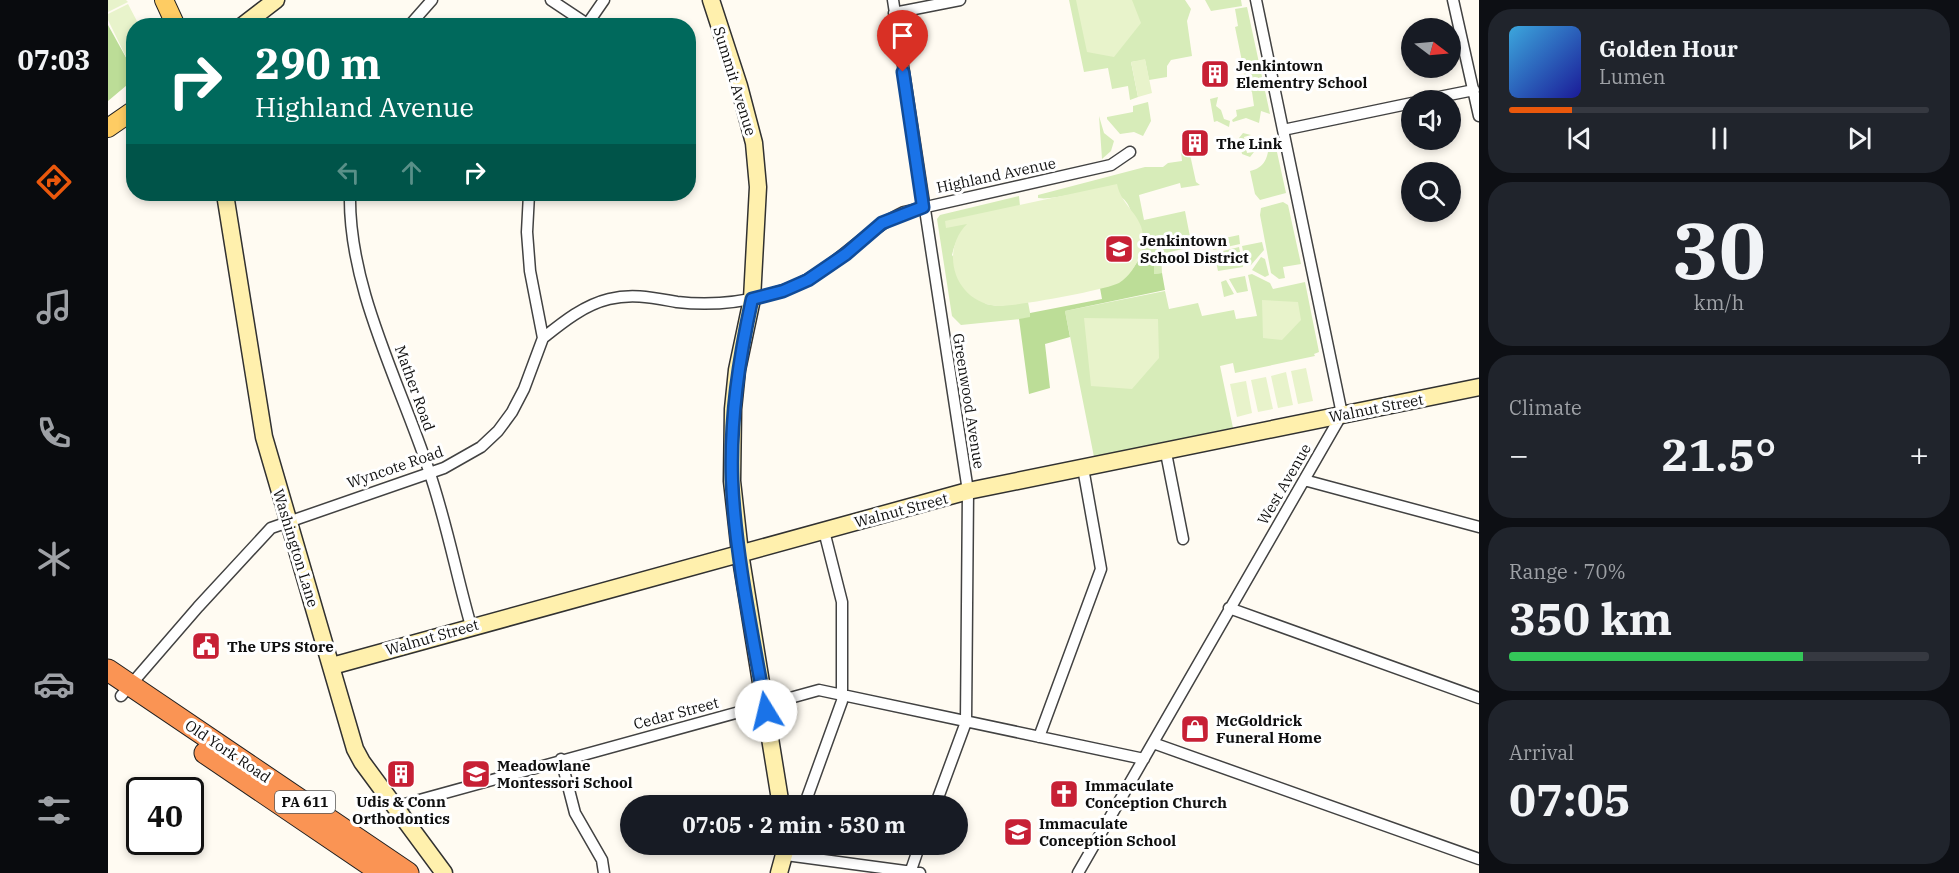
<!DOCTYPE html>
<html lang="en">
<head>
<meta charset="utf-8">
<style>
	:root { --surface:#171b24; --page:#20242c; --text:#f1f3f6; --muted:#9ea1a6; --line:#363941; --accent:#ea580c }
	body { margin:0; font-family:"IBM Plex Serif",serif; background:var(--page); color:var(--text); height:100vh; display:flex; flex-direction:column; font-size:22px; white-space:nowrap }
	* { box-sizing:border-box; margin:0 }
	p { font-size:20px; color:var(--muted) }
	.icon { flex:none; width:33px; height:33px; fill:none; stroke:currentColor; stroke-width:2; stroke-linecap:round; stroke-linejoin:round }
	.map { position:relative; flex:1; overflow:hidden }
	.drawer { display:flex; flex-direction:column; gap:9px; padding:9px; background:#0d0f14; width:480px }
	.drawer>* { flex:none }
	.guide { position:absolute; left:18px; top:18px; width:570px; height:183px; border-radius:24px; box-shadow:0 3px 9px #0003; background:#00695c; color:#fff; overflow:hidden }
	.needle { width:39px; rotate:106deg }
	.tools { position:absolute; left:1293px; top:18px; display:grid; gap:12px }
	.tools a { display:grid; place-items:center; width:60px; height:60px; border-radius:50%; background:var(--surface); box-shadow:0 3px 9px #0003; font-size:30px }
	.speed { position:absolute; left:18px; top:777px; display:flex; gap:12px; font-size:30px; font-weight:700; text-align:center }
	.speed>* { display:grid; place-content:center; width:78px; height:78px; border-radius:50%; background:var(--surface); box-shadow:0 3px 9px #0003; line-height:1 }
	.speed .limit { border:3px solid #111; border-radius:9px; background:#fff; color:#111 }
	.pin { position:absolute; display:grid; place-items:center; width:51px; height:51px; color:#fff; margin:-62px -26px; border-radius:50% 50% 50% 0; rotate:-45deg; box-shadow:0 0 6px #0007 }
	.pin .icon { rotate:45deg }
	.me { position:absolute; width:66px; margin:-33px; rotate:351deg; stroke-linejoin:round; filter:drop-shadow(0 0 4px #0008) }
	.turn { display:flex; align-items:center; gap:21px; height:126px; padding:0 30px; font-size:27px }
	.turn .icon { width:78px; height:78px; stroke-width:2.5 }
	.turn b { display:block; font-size:42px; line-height:51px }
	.lanes { display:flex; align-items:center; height:57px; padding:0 30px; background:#0003; justify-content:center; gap:30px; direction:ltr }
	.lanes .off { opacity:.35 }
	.big { font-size:45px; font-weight:700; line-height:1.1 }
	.drawer .card { flex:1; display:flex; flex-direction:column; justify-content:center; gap:9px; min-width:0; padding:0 21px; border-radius:24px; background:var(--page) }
	.drawer .dial { align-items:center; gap:0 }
	.dial b { font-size:78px; line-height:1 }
	.song { display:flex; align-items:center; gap:18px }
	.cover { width:72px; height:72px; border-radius:9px; background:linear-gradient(135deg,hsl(200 70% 55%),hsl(240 70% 35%)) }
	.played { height:6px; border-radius:3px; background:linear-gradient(90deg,var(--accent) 15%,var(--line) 15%) }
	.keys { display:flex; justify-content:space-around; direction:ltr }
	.heat { display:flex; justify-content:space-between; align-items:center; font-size:33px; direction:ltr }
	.charge { height:9px; border-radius:4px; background:linear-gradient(90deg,#34c759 70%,var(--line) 0) }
	.trip { position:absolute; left:512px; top:795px; width:348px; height:60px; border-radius:30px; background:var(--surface); box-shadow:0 3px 9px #0003; font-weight:700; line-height:60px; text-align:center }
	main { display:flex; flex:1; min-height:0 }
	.dock { display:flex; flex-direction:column; width:108px; justify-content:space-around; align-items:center; background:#090b0e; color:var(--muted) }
	.dock .icon { width:42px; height:42px }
	.dock .current { color:var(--accent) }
	.dock b { font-size:27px; color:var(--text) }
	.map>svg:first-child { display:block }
</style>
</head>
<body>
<main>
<nav class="dock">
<b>07:03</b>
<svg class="icon current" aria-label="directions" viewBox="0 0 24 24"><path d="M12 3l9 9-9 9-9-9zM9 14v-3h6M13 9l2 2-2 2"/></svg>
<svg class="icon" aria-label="music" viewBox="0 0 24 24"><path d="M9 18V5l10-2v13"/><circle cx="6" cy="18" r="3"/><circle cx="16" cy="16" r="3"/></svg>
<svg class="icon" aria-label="phone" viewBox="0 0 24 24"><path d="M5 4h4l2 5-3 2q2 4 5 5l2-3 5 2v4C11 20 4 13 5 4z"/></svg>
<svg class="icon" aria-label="climate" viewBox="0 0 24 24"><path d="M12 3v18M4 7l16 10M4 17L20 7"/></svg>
<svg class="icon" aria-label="car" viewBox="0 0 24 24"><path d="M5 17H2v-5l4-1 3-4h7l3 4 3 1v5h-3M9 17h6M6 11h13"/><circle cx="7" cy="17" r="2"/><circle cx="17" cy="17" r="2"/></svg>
<svg class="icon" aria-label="filters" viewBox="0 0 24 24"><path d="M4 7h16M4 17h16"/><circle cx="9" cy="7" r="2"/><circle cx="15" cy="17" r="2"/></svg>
</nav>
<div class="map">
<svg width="1371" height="873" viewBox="0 0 1371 873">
	<rect width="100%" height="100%" fill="#fffbf2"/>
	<path fill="#d7ecb9" d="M961,0H1077L1083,9L1079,21L1084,56L1063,60L1059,66V77L1041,80L1037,60L1023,62L1030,97L1022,100L1020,86L1004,89L1000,68L976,72Z
		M1097,0H1133L1134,6L1103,11Z
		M1139,7L1162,114L1153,111L1151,123L1138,118L1125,122L1124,120L1129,116L1128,110L1146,106L1144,92L1139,86L1127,27L1130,26L1127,9Z
		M1110,97L1108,106L1113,110L1116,119L1122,121L1121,127L1109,121L1106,122L1102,99Z
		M1040,102L1043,121L1035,136L1026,132L1012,134L999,119V117L1025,112V106Z
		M991,116L996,133L1006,141L1003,151L994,159Z
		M1135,133L1143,135L1136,137L1139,153L1146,152L1142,157L1134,154L1131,138Z
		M1167,143L1178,193L1152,200L1147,194L1142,171C1157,168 1160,157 1161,144Z
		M1081,150L1088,182L1092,185L1073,188L1072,183L1031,195L1036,220L1077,211L1084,247L1053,254L1054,273L1046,274V263L1032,257C1035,244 1030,233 1025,221C1024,215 1022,207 1019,203C1001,177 953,202 930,198V195L1037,167H1055L1060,163L1074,161L1073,151Z
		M911,196L912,206C879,217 853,216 844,255L878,304L890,306L920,302L923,318L853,325L844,316L829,219L832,215Z
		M1175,202L1180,205L1193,264L1175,267L1177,278L1171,279L1163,273L1152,215L1153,208Z
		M1131,235L1132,244L1105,250L1103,241Z
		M1154,242L1156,250L1143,265L1138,266L1134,246Z
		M1131,247L1135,267L1110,271L1107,257L1104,258L1103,254Z
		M1153,257L1157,259L1161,275L1157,277L1144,270Z
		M1144,274L1162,283L1165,289L1197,282L1211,352L1206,354L1207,356L1127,373L1125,363L1112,366L1125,428L986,457L957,311L1057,291L1061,309L1090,303L1094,316L1126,310L1128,319L1149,316L1140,275Z
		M1137,276L1140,291L1129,293L1121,279Z
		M1118,280L1126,294L1116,297L1113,282Z"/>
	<path fill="#bcdd97" d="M0,25L26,72L25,80L0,101Z
		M1032,257L1046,263V274L1054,273L1057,290L957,311L962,337L937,344L942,388L921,394L911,319L922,317V313L994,299L992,288C1012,284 1022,275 1032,257Z"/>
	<path fill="#e8f3cb" d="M0,0H18L20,2L0,12Z
		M968,0H1024L1033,23L1006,57L979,52Z
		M20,4L31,25L26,26L25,58L20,61L0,20V14Z
		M1037,59L1044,93L1030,97L1023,62Z
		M1009,184C1014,210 1041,216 1034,249C1031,262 1022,276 1011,283C998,290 905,307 889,306C847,302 831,252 859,224L838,228L837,221Z
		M1154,300L1190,302L1193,320L1174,340L1155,338Z
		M976,318L1050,319L1051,358L1024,389L983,386Z
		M1198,368L1205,401L1190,404L1183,371Z
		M1178,372L1185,405L1170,408L1163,376Z
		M1158,377L1165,409L1150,412L1143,380Z
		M1138,381L1144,413L1129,417L1122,384Z"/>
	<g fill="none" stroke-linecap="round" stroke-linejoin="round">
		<g stroke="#424242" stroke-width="13">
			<path id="street" d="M443,0L479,24
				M785,0L860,491L858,722L827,806
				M1345,0L1371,116
				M786,13L852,0
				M301,26L324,0
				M478,26L496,0
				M1316,100L1366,90
				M1175,130L1304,103
				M242,194C240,286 291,381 320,468C338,519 348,574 363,626
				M435,338C455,322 476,305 501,299C525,293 546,298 569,302C604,306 640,302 673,291C722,276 751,233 796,212L1003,165L1022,152
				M1058,453L1075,539
				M1196,480L1371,527
				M1121,608L1371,698
				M13,696L90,607L163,528L336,468L373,447L390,431L404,412L416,389L435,338L422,271L419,232L421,194
				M931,737L993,569L975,468
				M1045,743L1371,859
				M453,759L467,813L494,860L496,873
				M696,806L734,701V602L716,531
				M286,807L711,690L1036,759
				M678,855L812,873
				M802,873L812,844
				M970,873L1234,414L1148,0"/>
		</g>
		<g stroke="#313131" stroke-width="19">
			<path id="secondary" d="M603,0L631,86L646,143L650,187L644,299L629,370L625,409L624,481L632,553L673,806
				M134,26L168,0
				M117,194L156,437L247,749L254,762L336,873
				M224,666L860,491L1371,387
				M671,873L679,844"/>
		</g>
		<g stroke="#202020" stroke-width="20">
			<path id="primary" d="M56,0L68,26
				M0,128L26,110"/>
		</g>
		<g stroke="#202020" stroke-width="23">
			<path id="highway" d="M0,670L300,873
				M97,753L274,873"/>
		</g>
		<use href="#street" stroke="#fff" stroke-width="10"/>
		<use href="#secondary" stroke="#fff0ad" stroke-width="16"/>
		<use href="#primary" stroke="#fecc63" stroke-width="18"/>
		<use href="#highway" stroke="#fa9454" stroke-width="21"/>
	</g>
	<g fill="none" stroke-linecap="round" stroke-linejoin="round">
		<g stroke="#114b97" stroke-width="15">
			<path id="route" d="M658,711C645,638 627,554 624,480C622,418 631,359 644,299L675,291L700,280L738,254L774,223L815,207L795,72"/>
		</g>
		<use href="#route" stroke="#1a73e8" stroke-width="10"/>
	</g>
	<defs>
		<g id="building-square" transform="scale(1.5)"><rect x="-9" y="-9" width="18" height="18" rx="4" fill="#c72035" stroke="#fff"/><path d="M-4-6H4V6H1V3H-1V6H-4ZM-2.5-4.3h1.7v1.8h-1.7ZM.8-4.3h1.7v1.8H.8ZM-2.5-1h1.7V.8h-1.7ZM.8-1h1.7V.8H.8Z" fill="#fff"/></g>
		<g id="school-square" transform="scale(1.5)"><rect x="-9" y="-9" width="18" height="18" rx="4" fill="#c72035" stroke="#fff"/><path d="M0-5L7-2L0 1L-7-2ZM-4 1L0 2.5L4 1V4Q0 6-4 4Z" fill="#fff"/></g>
		<g id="civic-square" transform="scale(1.5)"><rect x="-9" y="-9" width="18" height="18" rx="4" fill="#c72035" stroke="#fff"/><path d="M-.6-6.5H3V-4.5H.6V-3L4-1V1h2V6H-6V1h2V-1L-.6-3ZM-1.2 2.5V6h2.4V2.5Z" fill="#fff"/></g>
		<g id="shop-square" transform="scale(1.5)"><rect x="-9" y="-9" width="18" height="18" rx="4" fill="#c72035" stroke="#fff"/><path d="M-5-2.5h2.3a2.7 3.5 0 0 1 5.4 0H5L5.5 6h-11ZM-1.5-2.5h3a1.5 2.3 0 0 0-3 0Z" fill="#fff"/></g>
		<g id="church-square" transform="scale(1.5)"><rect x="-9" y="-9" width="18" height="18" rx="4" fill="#c72035" stroke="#fff"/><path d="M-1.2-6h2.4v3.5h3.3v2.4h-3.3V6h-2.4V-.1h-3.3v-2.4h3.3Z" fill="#fff"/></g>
	</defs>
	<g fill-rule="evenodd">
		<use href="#building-square" x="1107" y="74"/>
		<use href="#building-square" x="1087" y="143"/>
		<use href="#school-square" x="1011" y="249"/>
		<use href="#civic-square" x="98" y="646"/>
		<use href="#shop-square" x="1087" y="729"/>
		<use href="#building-square" x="293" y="774"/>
		<use href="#school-square" x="368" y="774"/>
		<use href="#church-square" x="956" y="794"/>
		<use href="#school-square" x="910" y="832"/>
	</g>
	<g text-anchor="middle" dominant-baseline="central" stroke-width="6" stroke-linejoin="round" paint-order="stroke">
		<rect fill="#fff" stroke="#575757" stroke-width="1.5" x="167" y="791" width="60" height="22" rx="4.5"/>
		<g font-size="14" font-weight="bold" fill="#0f0f0f">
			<text x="197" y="802">PA 611</text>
		</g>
		<g font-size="15" font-weight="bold" fill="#0f0f0f" stroke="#fff" text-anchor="start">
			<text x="1128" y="65">Jenkintown<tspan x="1128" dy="17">Elementry School</tspan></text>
			<text x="1108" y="143">The Link</text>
			<text x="1032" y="240">Jenkintown<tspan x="1032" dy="17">School District</tspan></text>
			<text x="119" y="646">The UPS Store</text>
			<text x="1108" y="720">McGoldrick<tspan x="1108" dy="17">Funeral Home</tspan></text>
			<text x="389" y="765">Meadowlane<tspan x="389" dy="17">Montessori School</tspan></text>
			<text x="977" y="785">Immaculate<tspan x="977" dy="17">Conception Church</tspan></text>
			<text x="293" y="801" text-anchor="middle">Udis &amp; Conn<tspan x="293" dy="17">Orthodontics</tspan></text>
			<text x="931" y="823">Immaculate<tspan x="931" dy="17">Conception School</tspan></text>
		</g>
		<g font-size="15" fill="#0f0f0f" stroke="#fff">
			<text transform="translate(627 81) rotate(73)">Summit Avenue</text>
			<text transform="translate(888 175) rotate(-12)">Highland Avenue</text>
			<text transform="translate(307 388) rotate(70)">Mather Road</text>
			<text transform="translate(861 401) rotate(81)">Greenwood Avenue</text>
			<text transform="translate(1268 408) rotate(-11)">Walnut Street</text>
			<text transform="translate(287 467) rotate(-19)">Wyncote Road</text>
			<text transform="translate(1176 484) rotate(-60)">West Avenue</text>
			<text transform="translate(793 510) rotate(-15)">Walnut Street</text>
			<text transform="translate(188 548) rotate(73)">Washington Lane</text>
			<text transform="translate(324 637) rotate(-16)">Walnut Street</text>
			<text transform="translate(568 713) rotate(-15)">Cedar Street</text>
			<text transform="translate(120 751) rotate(34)">Old York Road</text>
		</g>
	</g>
</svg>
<div class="tools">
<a><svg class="needle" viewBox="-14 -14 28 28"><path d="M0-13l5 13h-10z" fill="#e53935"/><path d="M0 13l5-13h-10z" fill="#9ea1a6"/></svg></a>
<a><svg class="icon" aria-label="sound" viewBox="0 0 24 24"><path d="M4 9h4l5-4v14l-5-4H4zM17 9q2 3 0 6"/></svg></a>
<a><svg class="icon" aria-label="search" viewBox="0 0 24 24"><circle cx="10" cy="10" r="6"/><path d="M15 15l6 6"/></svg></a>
</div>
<div class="speed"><div class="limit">40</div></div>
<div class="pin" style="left:795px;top:72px;background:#d93025"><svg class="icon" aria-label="arrive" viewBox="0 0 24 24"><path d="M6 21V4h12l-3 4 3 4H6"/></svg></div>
<svg class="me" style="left:658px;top:711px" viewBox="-20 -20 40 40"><circle r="19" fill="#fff"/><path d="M0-13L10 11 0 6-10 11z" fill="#1a73e8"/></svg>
<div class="trip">07:05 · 2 min · 530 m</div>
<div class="guide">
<div class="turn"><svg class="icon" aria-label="right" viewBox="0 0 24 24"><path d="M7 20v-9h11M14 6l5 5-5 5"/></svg><div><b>290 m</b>Highland Avenue</div></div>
<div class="lanes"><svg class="icon off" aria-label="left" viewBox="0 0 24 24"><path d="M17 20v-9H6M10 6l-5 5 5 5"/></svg><svg class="icon off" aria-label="ahead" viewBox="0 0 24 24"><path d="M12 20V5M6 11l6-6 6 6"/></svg><svg class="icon" aria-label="right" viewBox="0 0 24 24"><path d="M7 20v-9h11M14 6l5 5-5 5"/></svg></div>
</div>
</div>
<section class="drawer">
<div class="card">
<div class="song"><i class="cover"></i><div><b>Golden Hour</b><p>Lumen</p></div></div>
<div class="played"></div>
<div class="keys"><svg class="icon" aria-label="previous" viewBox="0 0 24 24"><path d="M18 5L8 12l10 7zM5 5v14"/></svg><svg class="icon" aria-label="pause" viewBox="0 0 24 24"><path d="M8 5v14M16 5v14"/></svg><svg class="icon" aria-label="next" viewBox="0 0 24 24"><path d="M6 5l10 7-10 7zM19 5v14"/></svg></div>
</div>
<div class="card dial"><b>30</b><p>km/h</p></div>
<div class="card"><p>Climate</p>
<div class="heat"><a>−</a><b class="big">21.5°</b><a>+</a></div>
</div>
<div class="card"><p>Range · 70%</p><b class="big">350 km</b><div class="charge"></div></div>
<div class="card"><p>Arrival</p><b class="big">07:05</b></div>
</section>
</main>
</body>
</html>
